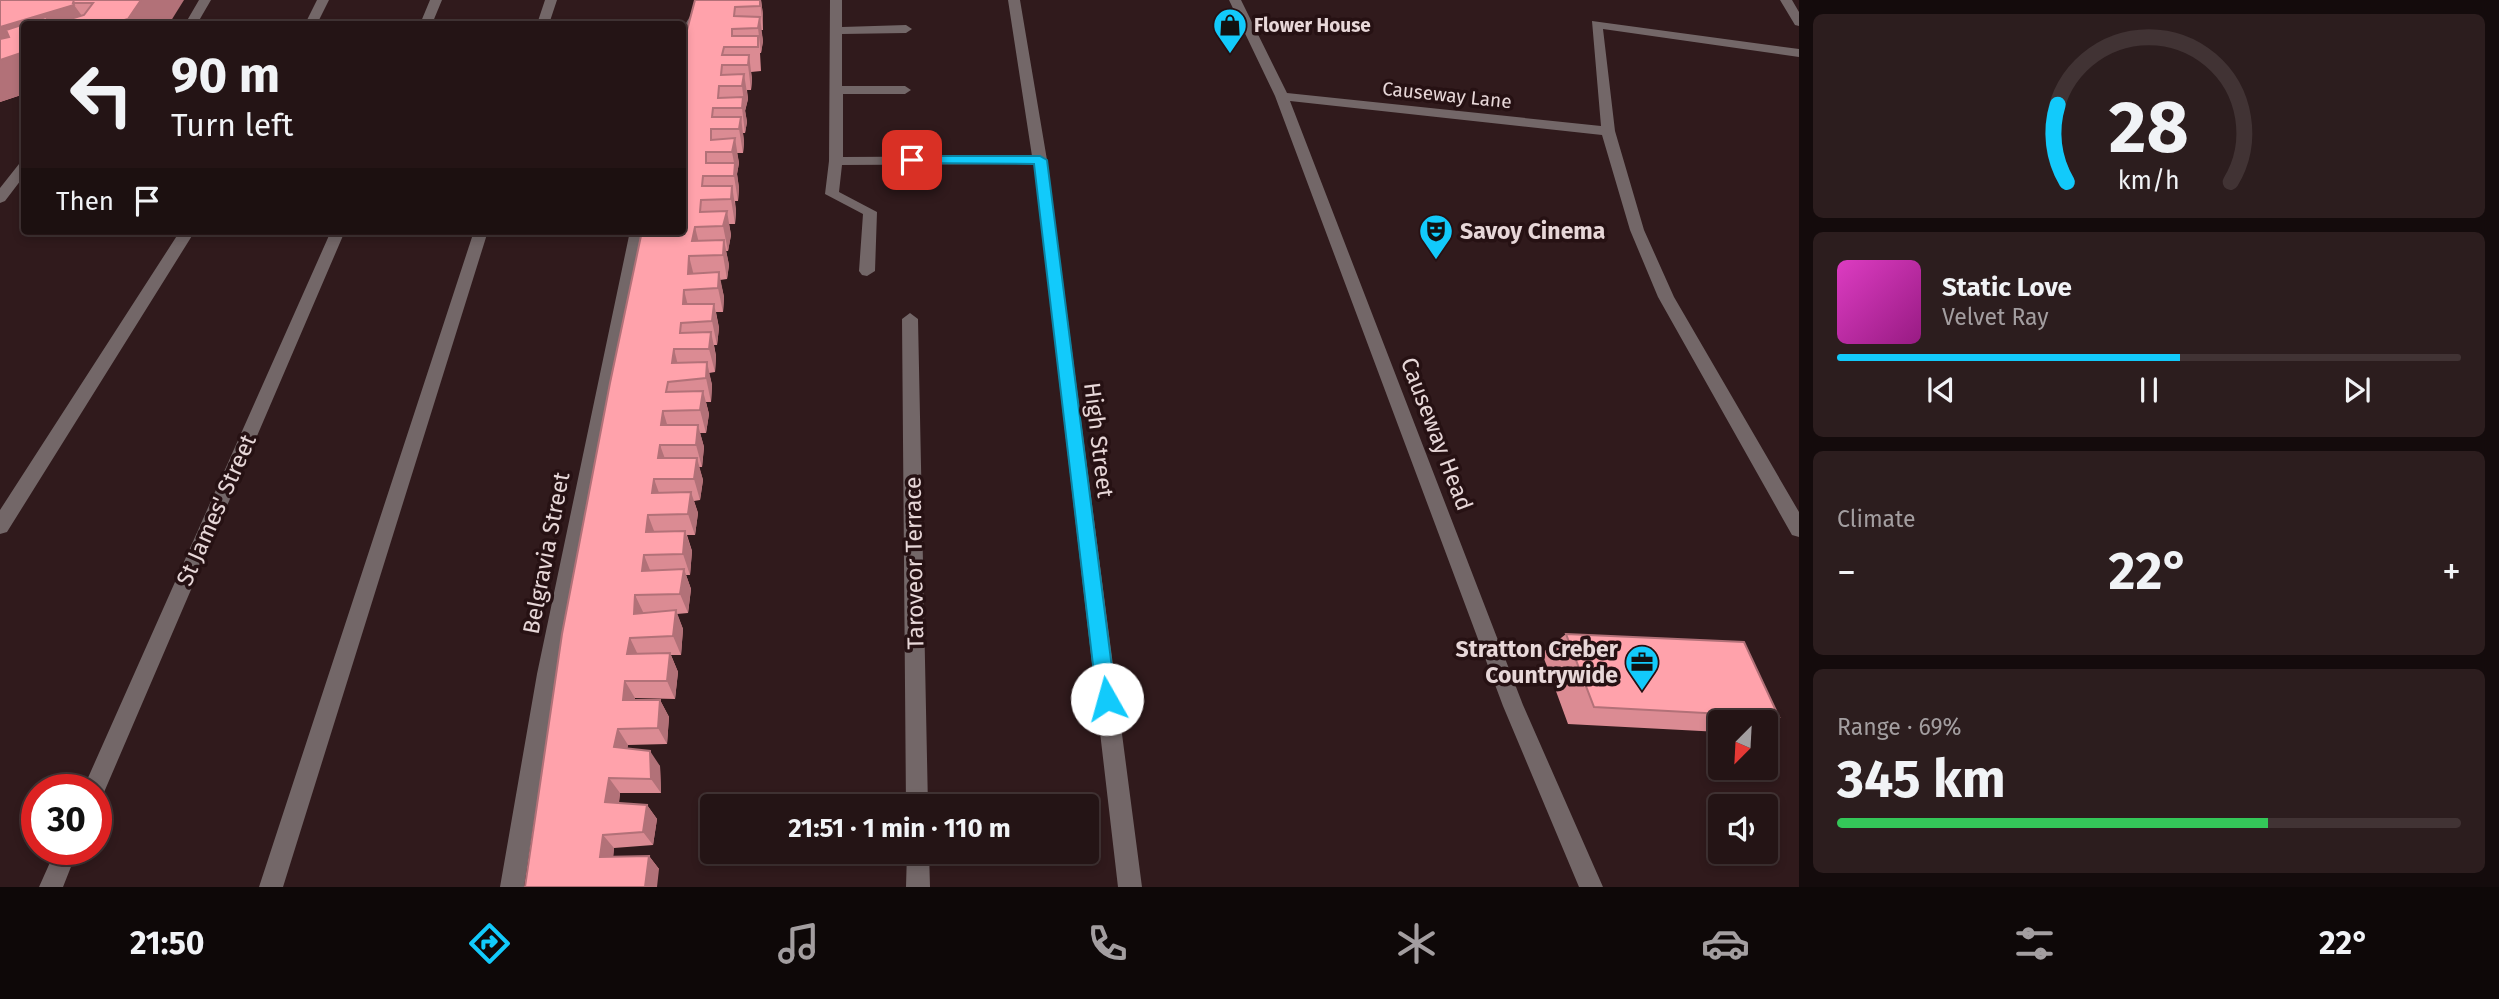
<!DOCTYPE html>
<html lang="en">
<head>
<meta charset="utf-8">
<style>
	:root { --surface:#241415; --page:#2c1d1e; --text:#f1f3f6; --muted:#a39ea0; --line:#413334; --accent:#12cafb }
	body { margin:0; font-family:"Fira Sans",sans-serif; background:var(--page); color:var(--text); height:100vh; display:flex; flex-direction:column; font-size:26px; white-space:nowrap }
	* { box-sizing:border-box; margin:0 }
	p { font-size:23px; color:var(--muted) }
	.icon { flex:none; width:38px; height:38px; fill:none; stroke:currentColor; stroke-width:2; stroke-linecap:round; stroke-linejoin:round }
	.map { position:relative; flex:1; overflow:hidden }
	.details { display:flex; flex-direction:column; gap:14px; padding:14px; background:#140b0c; width:700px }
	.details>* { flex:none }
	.banner { position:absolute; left:21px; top:21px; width:665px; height:214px; border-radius:7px; box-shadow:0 4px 10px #0003,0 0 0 2px var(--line); background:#241415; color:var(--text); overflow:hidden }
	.needle { width:46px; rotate:204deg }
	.fabs { position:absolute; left:1708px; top:710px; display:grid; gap:14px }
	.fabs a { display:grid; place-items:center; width:70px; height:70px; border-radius:7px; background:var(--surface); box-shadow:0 4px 10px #0003,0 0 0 2px var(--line); font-size:35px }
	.speed { position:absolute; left:21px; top:774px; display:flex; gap:14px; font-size:35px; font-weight:700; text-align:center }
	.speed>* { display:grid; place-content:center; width:91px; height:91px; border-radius:50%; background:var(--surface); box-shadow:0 4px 10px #0003,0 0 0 2px var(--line); line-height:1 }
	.speed .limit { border:10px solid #d22; background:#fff; color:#111 }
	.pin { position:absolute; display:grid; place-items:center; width:60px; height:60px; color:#fff; margin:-30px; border-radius:14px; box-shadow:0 4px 10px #0006 }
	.me { position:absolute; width:77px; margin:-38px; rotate:353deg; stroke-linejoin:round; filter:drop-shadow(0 0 5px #0008) }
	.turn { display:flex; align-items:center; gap:24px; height:147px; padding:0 35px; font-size:32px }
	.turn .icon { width:91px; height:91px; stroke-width:2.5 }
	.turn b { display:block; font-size:49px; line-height:60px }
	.then { display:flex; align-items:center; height:66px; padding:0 35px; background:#0003; gap:14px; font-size:26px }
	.big { font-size:52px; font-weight:700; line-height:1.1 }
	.details .widget { flex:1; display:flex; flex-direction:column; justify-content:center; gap:10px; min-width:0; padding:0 24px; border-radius:10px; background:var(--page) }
	.details .dial { align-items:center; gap:0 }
	.dial svg { height:182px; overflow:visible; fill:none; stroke:var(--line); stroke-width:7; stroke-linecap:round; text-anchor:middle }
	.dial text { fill:var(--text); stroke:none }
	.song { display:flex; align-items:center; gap:21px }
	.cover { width:84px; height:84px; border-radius:10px; background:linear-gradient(135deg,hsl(310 70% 55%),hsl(310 70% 35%)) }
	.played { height:7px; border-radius:4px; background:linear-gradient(90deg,var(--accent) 55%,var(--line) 55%) }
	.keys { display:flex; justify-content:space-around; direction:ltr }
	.heat { display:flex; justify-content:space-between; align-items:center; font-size:38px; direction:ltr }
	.charge { height:10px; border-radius:5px; background:linear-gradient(90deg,#34c759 69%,var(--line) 0) }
	.trip { position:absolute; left:700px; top:794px; width:399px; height:70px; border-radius:7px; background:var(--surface); box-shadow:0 4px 10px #0003,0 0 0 2px var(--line); font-weight:700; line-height:70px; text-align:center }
	.dock { display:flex; height:112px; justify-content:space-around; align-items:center; background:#0e0808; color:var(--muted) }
	.dock .icon { width:49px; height:49px }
	.dock .current { color:var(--accent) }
	.dock b { font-size:32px; color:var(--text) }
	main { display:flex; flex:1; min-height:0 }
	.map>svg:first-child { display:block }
</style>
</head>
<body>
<main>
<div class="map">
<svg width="1799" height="887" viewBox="0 0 1799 887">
	<rect width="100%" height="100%" fill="#301a1c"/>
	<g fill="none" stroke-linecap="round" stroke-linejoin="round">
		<path fill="#736768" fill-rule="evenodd" d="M199,0H211L197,24H185Z
			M317,0H329L317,24H305Z
			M430,0H442L432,24H420Z
			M545,0H557L549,24H537Z
			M696,0H708L707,9L686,39L682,40C682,21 694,17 696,0Z
			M830,0H842V27L906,25L912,29L906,33L842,34V86H905L911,90L905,94H843V157L1032,156L1008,0H1020L1047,160L1142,887H1118L1034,164L842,165L839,192L877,212L875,271L867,276L862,275L859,271L863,214L825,194L829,161Z
			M1229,0H1241L1287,93L1601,126L1592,21L1799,49V57L1603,29L1615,131L1644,230L1674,297L1799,512V537L1792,535L1658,297L1630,230L1602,135L1290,101L1523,705L1603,887H1579L1503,706L1275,96Z
			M1780,0H1792L1799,12V26L1795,25Z
			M24,162V176L5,201L0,203V188L19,164Z
			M180,231H195L7,532L0,534V510Z
			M331,231H345L102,797L96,799V789H83Z
			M474,231H488L283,887H259Z
			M630,231H644L557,674L524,887H500L537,674Z
			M910,313L918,319L928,807H906L902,319Z
			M56,849H78L63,887H39Z
			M907,852H929L930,887H906Z"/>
	</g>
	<path fill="#db8b93" d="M0,0H184L24,24V94L0,102Z
		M695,0H761L763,15V30H761L763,41L761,53H760L761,71L751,72L752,79L751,90H747L748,99L745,111L747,122L745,133H743L744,142L743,153H737L739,163L737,174L739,188L738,201H735L736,211L735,224H729L731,235L728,251H726L729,265L727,279L720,280L724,297L723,312H716L719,328L717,345H714L716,356L715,372L709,373L712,385L711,402H706L709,414L706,433H700L704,447L702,467H699L703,480L700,500L694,501L698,513L695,535H687L692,551L690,575H686L691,589L688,613L677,614L683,629L681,655H671L678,672L675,699L635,698V700H660L669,717L667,744L628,745L627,749L660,766L661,793H620L619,803L647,805L657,819L653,845L614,848L613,857L649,856L659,869L525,887Z
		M1566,634L1779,717L1766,724L1720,723V732L1568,724L1542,653Z"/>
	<path fill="#b27178" d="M141,0H184L169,24H110Z
		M760,0H761L763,15V30Z
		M74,5L88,24H24L0,58V27Z
		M760,17L763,41L761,53L758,28Z
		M24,52V94L0,102V60Z
		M749,55L752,79L751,90L748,65Z
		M744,74L748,99L745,111L742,86Z
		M743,97L747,122L745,133L742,108Z
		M741,117L744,142L743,153L739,129Z
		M735,138L739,163L737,174L739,188L738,201L734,176L735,168L732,152Z
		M732,186L736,211L735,224L731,199Z
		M727,211L731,235L728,251L723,226Z
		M695,227L701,251L692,241Z
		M724,240L729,265L727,279L723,255Z
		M689,256L695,280L688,274Z
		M719,272L724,297L723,312L718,288Z
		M684,290L690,314L683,304Z
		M714,304L719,328L717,345L712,321Z
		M711,332L716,356L715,372L709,349Z
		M674,349L680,373L672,363Z
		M707,362L712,385L711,402L706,378Z
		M703,391L709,414L706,433L700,410Z
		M663,411L670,434L661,425Z
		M698,425L704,447L702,467L696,445Z
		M660,445L668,467L666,480L658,458Z
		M697,458L703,480L700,500L694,479Z
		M654,479L662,501L652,493Z
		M691,492L698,513L695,535L688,514Z
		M648,515L656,536L646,532Z
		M685,531L692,551L690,575L683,554Z
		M644,555L652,575L642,571Z
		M684,569L691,589L688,613L680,594Z
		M635,595L644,614H634Z
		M676,610L683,629L681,655L673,636Z
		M630,638L639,657L627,654Z
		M670,653L678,672L675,699L667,681Z
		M625,681L635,698L633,717L623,700Z
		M660,700L669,717L667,744L658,728Z
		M618,729L628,745L625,763L614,747Z
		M650,751L660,766L661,793L651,779Z
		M609,778L620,793L617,816L605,802Z
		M647,805L657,819L653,845L643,832Z
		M603,835L614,848L612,870L600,857Z
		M649,856L659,869L657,887H645Z"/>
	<path fill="#ffa2ab" stroke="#b27178" stroke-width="2" d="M0,0H74L73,3L74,5L0,27Z
		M74,0H141L128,19L110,24H54L84,15L93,3H73Z
		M695,0H760V6L735,7L734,16L760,17L758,28L732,29V36H758V47H724L722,55H749L748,65H722L721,75L744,74L742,86H719L718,98L743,97L742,108H713L712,117H741L739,129H711V140L735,138L732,152H706V163H735L734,176H703L702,186H732L731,199L701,200L700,212L727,211L723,226L695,227L692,241L724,240L723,255L689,256L688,274L719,272L718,288L684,290L683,304H714L712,321L681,323L680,333L711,332L709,349H674L672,363L707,362L706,378L668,382L666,392L703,391L700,410L663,411L661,425H698L696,445H660L658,458H697L694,479H654L652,493L691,492L688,514L648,515L646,532L685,531L683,554L644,555L642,571L684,569L680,594L635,595L634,614L676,610L673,636L630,638L627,654L670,653L667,681H625L623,700H660L658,728L618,729L614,747L650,751L651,779L609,778L605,802L647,805L643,832L603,835L600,857L649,856L645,887H525L562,634L610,383L642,231H682V49Z
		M46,17L50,24H24V52L0,60V39L9,37L6,30Z
		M1566,634L1744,642L1779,717L1594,707Z"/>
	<path fill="#12cafb" stroke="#0c83a3" stroke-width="2" d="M912,156H1040L1047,160L1116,699L1113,705L1107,708L1100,705L1097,699L1034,164L908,163V158Z"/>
	<defs>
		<g id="shop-pin" transform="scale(1.75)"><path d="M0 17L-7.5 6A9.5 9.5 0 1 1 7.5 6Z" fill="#12cafb" stroke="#261113"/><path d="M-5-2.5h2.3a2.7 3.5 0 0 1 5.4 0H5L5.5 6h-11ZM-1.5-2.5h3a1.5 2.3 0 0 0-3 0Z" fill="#111"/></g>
		<g id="theatre-pin" transform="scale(1.75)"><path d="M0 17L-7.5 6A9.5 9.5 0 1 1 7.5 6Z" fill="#12cafb" stroke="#261113"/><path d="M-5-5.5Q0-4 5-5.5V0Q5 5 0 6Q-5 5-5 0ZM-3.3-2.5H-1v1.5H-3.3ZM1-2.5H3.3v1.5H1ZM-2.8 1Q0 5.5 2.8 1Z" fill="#111"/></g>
		<g id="office-pin" transform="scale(1.75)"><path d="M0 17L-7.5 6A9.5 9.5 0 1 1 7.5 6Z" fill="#12cafb" stroke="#261113"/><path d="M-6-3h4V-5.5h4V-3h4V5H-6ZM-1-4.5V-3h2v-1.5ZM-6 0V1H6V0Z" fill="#111"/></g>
	</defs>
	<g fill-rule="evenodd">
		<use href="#shop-pin" x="1230" y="25"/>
		<use href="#theatre-pin" x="1436" y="231"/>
		<use href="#office-pin" x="1642" y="662"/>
	</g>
	<g text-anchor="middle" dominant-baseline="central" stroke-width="7" stroke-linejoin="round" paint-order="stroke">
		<g font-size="19" font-weight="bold" fill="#e7d7d8" stroke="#261113" text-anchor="start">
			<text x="1254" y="25">Flower House</text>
		</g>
		<g font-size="19" fill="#e7d7d8" stroke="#261113">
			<text transform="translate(1447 95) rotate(6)">Causeway Lane</text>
		</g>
		<g font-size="23" font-weight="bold" fill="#e7d7d8" stroke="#261113" text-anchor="start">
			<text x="1460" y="231">Savoy Cinema</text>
			<text x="1618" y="649" text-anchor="end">Stratton Creber<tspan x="1618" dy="26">Countrywide</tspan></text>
		</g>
		<g font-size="23" fill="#e7d7d8" stroke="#261113">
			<text transform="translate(1437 434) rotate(69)">Causeway Head</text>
			<text transform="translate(1099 440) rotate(83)">High Street</text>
			<text transform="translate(216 510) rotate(-66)">St James' Street</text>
			<text transform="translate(546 553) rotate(-79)">Belgravia Street</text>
			<text transform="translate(914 563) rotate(-91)">Taroveor Terrace</text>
		</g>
	</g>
</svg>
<div class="fabs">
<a><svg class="needle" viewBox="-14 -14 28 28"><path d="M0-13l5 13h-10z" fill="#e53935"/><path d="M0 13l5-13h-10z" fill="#a39ea0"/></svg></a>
<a><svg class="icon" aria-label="sound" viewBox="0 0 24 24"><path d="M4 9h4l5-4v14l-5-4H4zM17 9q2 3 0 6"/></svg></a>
</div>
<div class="speed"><div class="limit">30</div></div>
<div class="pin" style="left:912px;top:160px;background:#d93025"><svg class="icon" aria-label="arrive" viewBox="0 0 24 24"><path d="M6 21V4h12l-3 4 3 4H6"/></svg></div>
<svg class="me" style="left:1107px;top:699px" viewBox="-20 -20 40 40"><circle r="19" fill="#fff"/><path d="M0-13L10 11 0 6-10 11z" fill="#12cafb"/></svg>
<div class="trip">21:51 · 1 min · 110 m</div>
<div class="banner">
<div class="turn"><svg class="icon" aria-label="left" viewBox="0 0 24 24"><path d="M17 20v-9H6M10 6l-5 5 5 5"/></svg><div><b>90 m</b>Turn left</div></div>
<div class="then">Then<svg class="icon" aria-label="arrive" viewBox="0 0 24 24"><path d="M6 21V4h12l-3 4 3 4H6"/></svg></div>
</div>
</div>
<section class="details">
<div class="widget dial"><svg viewBox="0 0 100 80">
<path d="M14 69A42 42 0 1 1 86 69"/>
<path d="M14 69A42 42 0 0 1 10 35" stroke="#12cafb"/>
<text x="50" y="56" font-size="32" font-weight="700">28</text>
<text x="50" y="72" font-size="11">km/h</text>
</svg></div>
<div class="widget">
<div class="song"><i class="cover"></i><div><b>Static Love</b><p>Velvet Ray</p></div></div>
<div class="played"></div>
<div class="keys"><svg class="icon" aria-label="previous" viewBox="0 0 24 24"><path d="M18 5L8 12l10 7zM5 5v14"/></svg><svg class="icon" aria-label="pause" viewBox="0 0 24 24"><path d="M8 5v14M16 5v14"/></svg><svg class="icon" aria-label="next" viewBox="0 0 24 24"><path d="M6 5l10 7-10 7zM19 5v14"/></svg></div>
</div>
<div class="widget"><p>Climate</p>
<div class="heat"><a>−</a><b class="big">22°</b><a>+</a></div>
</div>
<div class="widget"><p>Range · 69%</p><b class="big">345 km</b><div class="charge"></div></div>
</section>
</main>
<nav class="dock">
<b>21:50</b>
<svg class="icon current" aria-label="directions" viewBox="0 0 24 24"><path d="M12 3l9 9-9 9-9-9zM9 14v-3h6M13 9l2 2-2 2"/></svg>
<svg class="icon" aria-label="music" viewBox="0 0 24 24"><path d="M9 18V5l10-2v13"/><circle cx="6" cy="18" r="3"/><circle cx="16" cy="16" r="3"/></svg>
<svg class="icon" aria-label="phone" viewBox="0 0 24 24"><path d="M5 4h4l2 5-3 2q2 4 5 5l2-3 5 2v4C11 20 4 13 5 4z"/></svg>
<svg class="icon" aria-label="climate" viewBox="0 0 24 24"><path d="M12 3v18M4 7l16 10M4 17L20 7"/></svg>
<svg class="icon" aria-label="car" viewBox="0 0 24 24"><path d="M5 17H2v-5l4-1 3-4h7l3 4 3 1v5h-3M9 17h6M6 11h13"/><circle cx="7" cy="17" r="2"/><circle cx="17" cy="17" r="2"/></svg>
<svg class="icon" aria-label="filters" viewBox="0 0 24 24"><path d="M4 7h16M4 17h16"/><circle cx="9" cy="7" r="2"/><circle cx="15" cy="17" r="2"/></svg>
<b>22°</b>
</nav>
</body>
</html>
